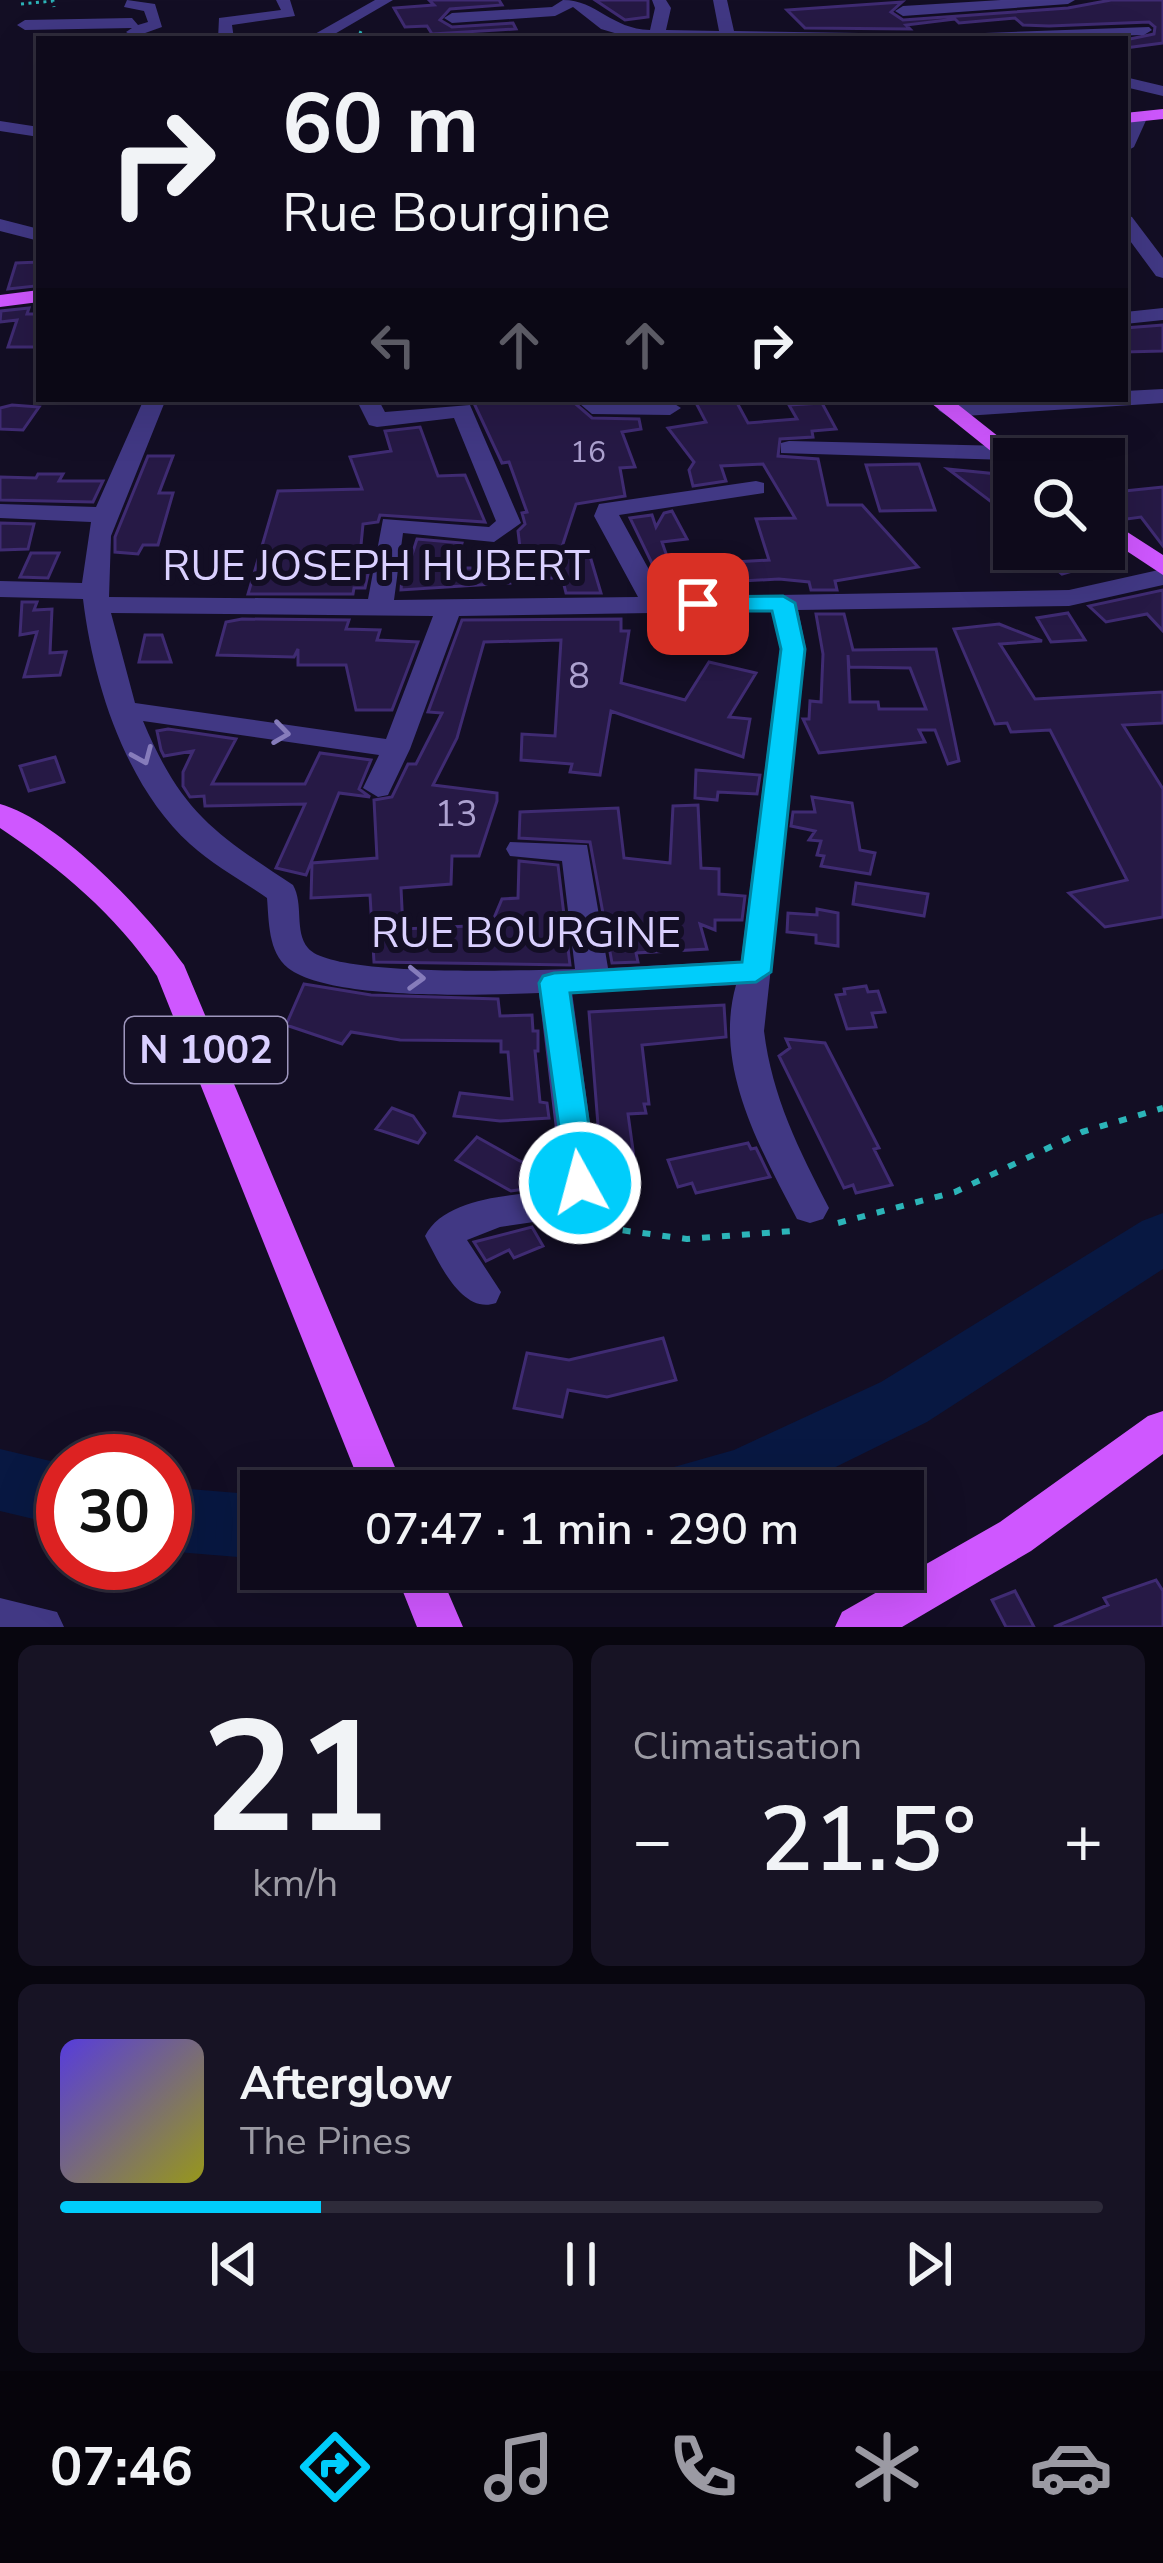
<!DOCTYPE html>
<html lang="fr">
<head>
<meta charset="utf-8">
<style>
	:root { --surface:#0e0a1b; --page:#171324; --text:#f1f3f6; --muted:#9b9aa3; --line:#2e2b3a; --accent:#00cdfb }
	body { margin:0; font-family:"Nunito Sans",sans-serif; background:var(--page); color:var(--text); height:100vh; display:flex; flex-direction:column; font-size:45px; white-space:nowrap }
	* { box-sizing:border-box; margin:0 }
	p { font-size:39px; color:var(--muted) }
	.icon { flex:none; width:66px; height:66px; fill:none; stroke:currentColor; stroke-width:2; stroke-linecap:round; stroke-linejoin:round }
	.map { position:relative; height:1627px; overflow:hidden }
	.drawer { display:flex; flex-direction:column; gap:18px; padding:18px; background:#08060f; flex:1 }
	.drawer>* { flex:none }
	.banner { position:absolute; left:36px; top:36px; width:1092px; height:366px; border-radius:0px; box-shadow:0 12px 48px #0002,0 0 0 3px var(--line); background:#0e0a1b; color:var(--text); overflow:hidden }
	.tools { position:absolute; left:993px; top:438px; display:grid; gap:24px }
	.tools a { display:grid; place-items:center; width:132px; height:132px; border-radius:0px; background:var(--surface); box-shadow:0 12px 48px #0002,0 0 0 3px var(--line); font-size:60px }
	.speed { position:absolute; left:36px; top:1434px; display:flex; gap:24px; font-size:60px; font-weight:700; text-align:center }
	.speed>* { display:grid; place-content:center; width:156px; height:156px; border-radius:50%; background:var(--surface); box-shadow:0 12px 48px #0002,0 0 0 3px var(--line); line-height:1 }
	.speed .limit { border:18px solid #d22; background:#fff; color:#111 }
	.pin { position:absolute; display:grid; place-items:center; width:102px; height:102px; color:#fff; margin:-51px; border-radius:24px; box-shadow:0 6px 18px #0006 }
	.me { position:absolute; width:132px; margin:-66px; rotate:353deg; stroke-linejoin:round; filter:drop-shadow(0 0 9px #0008) }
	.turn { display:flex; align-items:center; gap:42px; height:252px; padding:0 48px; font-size:54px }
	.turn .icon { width:156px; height:156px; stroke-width:2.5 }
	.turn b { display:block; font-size:84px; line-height:102px }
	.lanes { display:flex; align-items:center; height:114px; padding:0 48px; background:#0003; justify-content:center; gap:60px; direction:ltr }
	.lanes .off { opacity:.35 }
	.big { font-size:90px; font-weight:600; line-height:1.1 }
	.drawer .tile { flex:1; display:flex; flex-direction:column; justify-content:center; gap:18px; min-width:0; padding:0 42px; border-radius:18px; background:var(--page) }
	.drawer .dial { align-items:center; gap:0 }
	.dial b { font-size:156px; line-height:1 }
	.song { display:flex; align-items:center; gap:36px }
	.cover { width:144px; height:144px; border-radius:18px; background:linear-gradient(135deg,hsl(250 70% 55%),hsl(60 70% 35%)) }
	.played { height:12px; border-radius:6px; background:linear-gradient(90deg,var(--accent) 25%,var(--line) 25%) }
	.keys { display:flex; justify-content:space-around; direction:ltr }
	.heat { display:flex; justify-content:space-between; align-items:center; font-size:66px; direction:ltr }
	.drawer .tiles { flex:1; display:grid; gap:18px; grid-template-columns:1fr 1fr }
	.tile:last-child { grid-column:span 2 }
	.trip { position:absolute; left:240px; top:1470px; width:684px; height:120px; border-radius:0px; background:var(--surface); box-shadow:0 12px 48px #0002,0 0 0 3px var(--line); font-weight:600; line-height:120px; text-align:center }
	.menu { display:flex; height:192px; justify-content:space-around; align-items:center; background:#06040b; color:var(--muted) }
	.menu .icon { width:84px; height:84px }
	.menu .selected { color:var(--accent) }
	.menu b { font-size:54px; color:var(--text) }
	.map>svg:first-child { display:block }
</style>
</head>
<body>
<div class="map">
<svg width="1163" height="1627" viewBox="0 0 1163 1627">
	<rect width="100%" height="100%" fill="#130e24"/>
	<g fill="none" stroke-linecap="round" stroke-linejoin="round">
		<path fill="#081842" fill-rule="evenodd" d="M1163,1213V1269L927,1422L787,1491H657L667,1469L734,1450L881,1382L1142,1221Z
			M0,1449L63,1464V1526L0,1511Z
			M165,1487L261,1495V1559L165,1551Z"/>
	</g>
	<path fill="#261945" stroke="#3f2b72" stroke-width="3" fill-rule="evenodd" d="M429,0H499L502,5L450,9L440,20L452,27L513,23L516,29L432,34L427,26L405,27L394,8L434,5Z
		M595,0H648V17L625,20Z
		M1111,0H1163V43L1125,48V40L1154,34L1155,27L1149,22L1049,26L1023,25L1015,18L959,23L955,19L906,25L910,29L805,28L787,10L902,2L891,12L903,20L1068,8Z
		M39,262L36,286L8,289L16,263Z
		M29,308L27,314H39V347H8L17,320L0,322L1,311Z
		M1163,325V351L1125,352V328Z
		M472,399H570L592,418L639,419L641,429L622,432L635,467L620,468L625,496L576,504L561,550L587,546L601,593H566L562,577L524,581L518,531L525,524L522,513L527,512L509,462L502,463Z
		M694,399H735L748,423L797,419L789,405L822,403L836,429L812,431L813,437L780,439L778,456L818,459L828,505H862L918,567L835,581L837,590H811L809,582L779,579L723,582L717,563L769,560L756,519L795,518L763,464L721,466L726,481L693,486L689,470L694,462L668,428L706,422Z
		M12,405L39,407L23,430L0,429V408Z
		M420,427L438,476L465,475L485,522L380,515L378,522L363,524L359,566L370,565L365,588H354L353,594H248L278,491L362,489L350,457L391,451L385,431Z
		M148,456H173L159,493H173L158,545H143L138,554L115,552V537Z
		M919,464L935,510L880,511L866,465Z
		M948,469L1007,475L1014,519Z
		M38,474H63L59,481H103L93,502L0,500V477L36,478Z
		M1163,487V546L1141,517L1127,519L1105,493Z
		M672,511L687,539L662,542L673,574L660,580L630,518L652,515L656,527L664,513Z
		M0,523L34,524L28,549L0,550Z
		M417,539L462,543L455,568H509L510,583L401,590L403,564H409Z
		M1032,549H1072L1093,565L1062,574Z
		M31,553H59L48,578L20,577Z
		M1163,590V631L1147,614L1106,622L1089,606Z
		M22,602H37L34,610L52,609L50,653L66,652L60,675L24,677L37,632L20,635Z
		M1068,613L1085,640L1051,642L1037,618Z
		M816,614H844L853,650L936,649L959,761L948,764L935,730H919L925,742L819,753L803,719H809L810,701L821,702L823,654ZM848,655L849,667L910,668L926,709H879L878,702H850Z
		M242,619L349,620L346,629L380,630L377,640L418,642L392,710H356L346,665H298V649L294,657L217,655L226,622Z
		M621,619V631H629L621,683L685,700L709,662L756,673L729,717L750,719L743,757L611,711L600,775L570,772L572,764L521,760L522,734L555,736L561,640L484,642L457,738L433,785L497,793V801L479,856H452L451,884L401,888L403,929L491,925L502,899L518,898L519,861L558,865L570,965L374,962L370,895L311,898L312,863L377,858L374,800L392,797L408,764H416L442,713L428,712L462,620Z
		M687,622L717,623L715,649L684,647Z
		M999,624L1042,641L1000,644L1035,699L1163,692V723L1123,725L1163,789V917L1105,927L1069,893L1127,880L1050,730L1011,732L1007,723L995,724L954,629Z
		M145,635H162L171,662H139Z
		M168,729L236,739L212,784H305L320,753L371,760L359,789L370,797L339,793L306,875L276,868L305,804L205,806L204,796L190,797L183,786V772L193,751L164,756L161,750L157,731Z
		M55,757L64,782L29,791L20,766Z
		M696,770L760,775L757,794L718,792L717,800L695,798Z
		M812,797L852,803L860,850L875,853L870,874L821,866L824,856L817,855L821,841L809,840L815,831L791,826L793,812H815Z
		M698,805L701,868L719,869V894L745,896L742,920H715V930L700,924L707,949L636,953L638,962L612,963L590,842L519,838L520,812L618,808L624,858L670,863L673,806Z
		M856,883L928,894L924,916L853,904Z
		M817,909L838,913V946L816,943V935L787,932L788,913L817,915Z
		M304,984L371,995L498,999L500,1016L532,1015L533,1031H538V1051H535L540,1102L547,1103L549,1118L500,1121L454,1116L460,1093L512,1099L508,1052H501V1041L400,1040L351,1032L342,1044L286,1025Z
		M866,986L868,992L878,991L885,1012L872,1013L876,1027L847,1029L836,995L845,994L844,989Z
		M724,1005L726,1037L642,1045L649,1104H644L646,1113L628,1114L636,1172L602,1175L589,1012Z
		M786,1039L825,1043L879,1148L874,1149L892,1185L856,1193L853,1185L844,1188L779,1056L790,1048Z
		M392,1108L413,1116L425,1133L418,1143L376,1129Z
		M477,1137L518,1160L545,1173L531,1188L511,1191L456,1160Z
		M748,1143L751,1149L756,1148L770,1177L696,1193L692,1183L678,1187L668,1160Z
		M532,1227L543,1246L514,1258L509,1250L486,1261L474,1242Z
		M663,1338L676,1380L607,1397L568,1390L562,1417L514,1408L527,1353L569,1360Z
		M1156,1580L1163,1591V1627H1054L1108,1605L1104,1598Z
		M1015,1591L1034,1627H1006L992,1600Z"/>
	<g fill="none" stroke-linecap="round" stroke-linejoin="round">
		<path stroke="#2cb4b8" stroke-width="3" stroke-dasharray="3 4.5" stroke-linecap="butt" d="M21,4L53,1L54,7
			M359,32L377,39"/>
		<path stroke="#2cb4b8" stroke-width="6" stroke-dasharray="8 12" stroke-linecap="butt" d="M838,1223L955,1192L1082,1132L1163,1108
			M583,1225L687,1239L792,1231"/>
		<path fill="#413884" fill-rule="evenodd" d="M127,0L155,4L162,27L134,37L126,32L132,28L25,30L17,25L25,20L132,18L138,25L148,22L144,11L124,7Z
			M276,0H290L295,16L232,25L234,39H218L219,18L281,10Z
			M375,0H393L326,39H306Z
			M563,0C597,0 611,29 650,30L655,8L652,0H666L671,8L666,30L719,31L713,0H727L734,31L924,34L932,39H635L601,29L573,7L555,16L452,23L444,18L452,13L552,7Z
			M1001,0H1075L1068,4L903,16L895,11L903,6Z
			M1149,27L1152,30L1144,35L950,39L958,34Z
			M1125,77L1163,86V96L1125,87Z
			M1133,112L1148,116L1134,147L1125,152V128Z
			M0,121L39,127V137L0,131Z
			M1125,215L1132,217L1163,258V278L1156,276L1125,234Z
			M0,219L39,229V241L0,231Z
			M1163,308V320L1125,324V312Z
			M1163,389V403L949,417L938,410C959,392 1090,399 1125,399V391Z
			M144,399H166L111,536L109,597L368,599L383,519L489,527L496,521L454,418L377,427L369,425L356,399H378L385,412L470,405L521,523L494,542L403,533L394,600L638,597L594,516L599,504L756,481L764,483V493L619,515L664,597L1069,590L1163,569V585L1069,606L798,610L806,649L764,1031C772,1097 799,1150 829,1208L823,1219L810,1223L797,1219C760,1148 713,1066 736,985L572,992L598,1183L575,1216L500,1227L467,1240L501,1292L496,1303C462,1315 439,1263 425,1236C445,1197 513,1195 552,1191L561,1180L539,993C483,995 331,1001 288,968C268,952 269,921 267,898C241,880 213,865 190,844C125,785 93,682 83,599L0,597V581L82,583L91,522L0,518V504L96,507ZM772,611L780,649L741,961L608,968L587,845L510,842L506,849L510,856L562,861L575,969C531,970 332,978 308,948C294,931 304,904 293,885C214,833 181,812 143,721L379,755L363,788L378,797L388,795L410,749L459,616ZM111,613L433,616L386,739L135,703Z
			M574,399L670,401L681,408L670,415L592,414Z
			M789,441L1007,446L1019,453L1007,460L781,453V443Z
			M0,1598L57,1612L64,1627H0Z"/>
		<path fill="#cf57ff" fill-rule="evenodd" d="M1163,109V119L1125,123V113Z
			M39,290V302L0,307V295Z
			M926,399H951L1027,459L1007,464Z
			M1104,517L1163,555V575L1104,536Z
			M0,804C59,820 149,915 184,965L405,1491H363L157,976C115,914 61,869 0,828Z
			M1163,1411V1454L1031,1551L902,1627H835L842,1612L1000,1522L1148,1416Z
			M394,1569H438L463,1627H417Z"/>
	</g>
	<defs><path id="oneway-chevron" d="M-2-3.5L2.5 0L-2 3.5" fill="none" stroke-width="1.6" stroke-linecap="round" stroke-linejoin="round" transform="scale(3)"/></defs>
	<g stroke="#867cbb">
		<use href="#oneway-chevron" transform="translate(281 733) rotate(8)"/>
		<use href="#oneway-chevron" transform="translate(143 756) rotate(67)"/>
		<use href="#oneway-chevron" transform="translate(416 978) rotate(2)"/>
	</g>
	<path fill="#00cdfb" stroke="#0085a3" stroke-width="3" d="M783,596L795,603L805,649L771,972L756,982L570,993L597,1183L592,1192L580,1196L568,1192L539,983L543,976L554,973L742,962L781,649L772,611H698L686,604L698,597Z"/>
	<g text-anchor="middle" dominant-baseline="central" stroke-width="12" stroke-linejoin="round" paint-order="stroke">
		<g font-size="30" fill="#ada2d0">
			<text x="588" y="452">16</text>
		</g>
		<g font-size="36" fill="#ada2d0">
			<text x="579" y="676">8</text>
			<text x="456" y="814">13</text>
		</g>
		<rect fill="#130e24" stroke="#9e96bd" stroke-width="3" x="125" y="1017" width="162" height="66" rx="9"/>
		<g font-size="39" font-weight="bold" fill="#dad0ff">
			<text x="206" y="1050">N 1002</text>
		</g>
		<g font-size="42" fill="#dad0ff" stroke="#130e24">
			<text x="376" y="566">RUE JOSEPH HUBERT</text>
			<text x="526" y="933">RUE BOURGINE</text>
		</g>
	</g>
</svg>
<div class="tools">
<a><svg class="icon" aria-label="search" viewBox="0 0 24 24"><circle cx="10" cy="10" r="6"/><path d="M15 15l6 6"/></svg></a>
</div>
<div class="speed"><div class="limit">30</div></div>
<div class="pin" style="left:698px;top:604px;background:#d93025"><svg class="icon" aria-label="arrive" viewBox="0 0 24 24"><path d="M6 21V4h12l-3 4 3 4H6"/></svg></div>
<svg class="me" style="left:580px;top:1183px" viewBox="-20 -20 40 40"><circle r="17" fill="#00cdfb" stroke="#fff" stroke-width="3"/><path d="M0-11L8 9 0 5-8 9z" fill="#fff"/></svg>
<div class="trip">07:47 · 1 min · 290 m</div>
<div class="banner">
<div class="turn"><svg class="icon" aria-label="right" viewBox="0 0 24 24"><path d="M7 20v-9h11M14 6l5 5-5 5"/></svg><div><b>60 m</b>Rue Bourgine</div></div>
<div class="lanes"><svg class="icon off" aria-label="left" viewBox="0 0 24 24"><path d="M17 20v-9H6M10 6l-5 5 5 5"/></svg><svg class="icon off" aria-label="ahead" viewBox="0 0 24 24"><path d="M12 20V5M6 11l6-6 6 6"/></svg><svg class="icon off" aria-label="ahead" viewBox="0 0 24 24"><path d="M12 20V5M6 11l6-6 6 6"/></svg><svg class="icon" aria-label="right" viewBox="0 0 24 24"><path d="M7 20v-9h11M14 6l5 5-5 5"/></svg></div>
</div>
</div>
<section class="drawer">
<div class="tiles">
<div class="tile dial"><b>21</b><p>km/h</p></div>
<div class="tile"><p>Climatisation</p>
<div class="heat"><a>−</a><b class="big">21.5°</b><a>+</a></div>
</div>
<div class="tile">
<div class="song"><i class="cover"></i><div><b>Afterglow</b><p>The Pines</p></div></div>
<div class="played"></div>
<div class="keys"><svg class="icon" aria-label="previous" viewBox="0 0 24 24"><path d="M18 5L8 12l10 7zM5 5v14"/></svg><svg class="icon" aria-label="pause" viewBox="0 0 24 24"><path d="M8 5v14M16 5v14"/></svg><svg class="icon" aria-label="next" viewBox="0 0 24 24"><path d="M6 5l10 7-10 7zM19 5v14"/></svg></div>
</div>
</div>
</section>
<nav class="menu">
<b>07:46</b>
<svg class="icon selected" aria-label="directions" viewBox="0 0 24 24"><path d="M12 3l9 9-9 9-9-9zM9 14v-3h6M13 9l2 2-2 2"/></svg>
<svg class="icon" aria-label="music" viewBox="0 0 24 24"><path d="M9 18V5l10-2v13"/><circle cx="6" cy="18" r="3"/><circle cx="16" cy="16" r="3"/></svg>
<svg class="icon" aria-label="phone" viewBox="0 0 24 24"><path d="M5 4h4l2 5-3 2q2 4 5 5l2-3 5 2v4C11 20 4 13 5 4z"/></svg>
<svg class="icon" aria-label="climate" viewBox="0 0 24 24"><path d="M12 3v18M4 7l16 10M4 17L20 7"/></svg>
<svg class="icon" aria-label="car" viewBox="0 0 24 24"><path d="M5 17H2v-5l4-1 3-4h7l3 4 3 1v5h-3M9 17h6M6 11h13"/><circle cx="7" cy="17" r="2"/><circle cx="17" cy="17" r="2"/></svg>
</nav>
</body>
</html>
